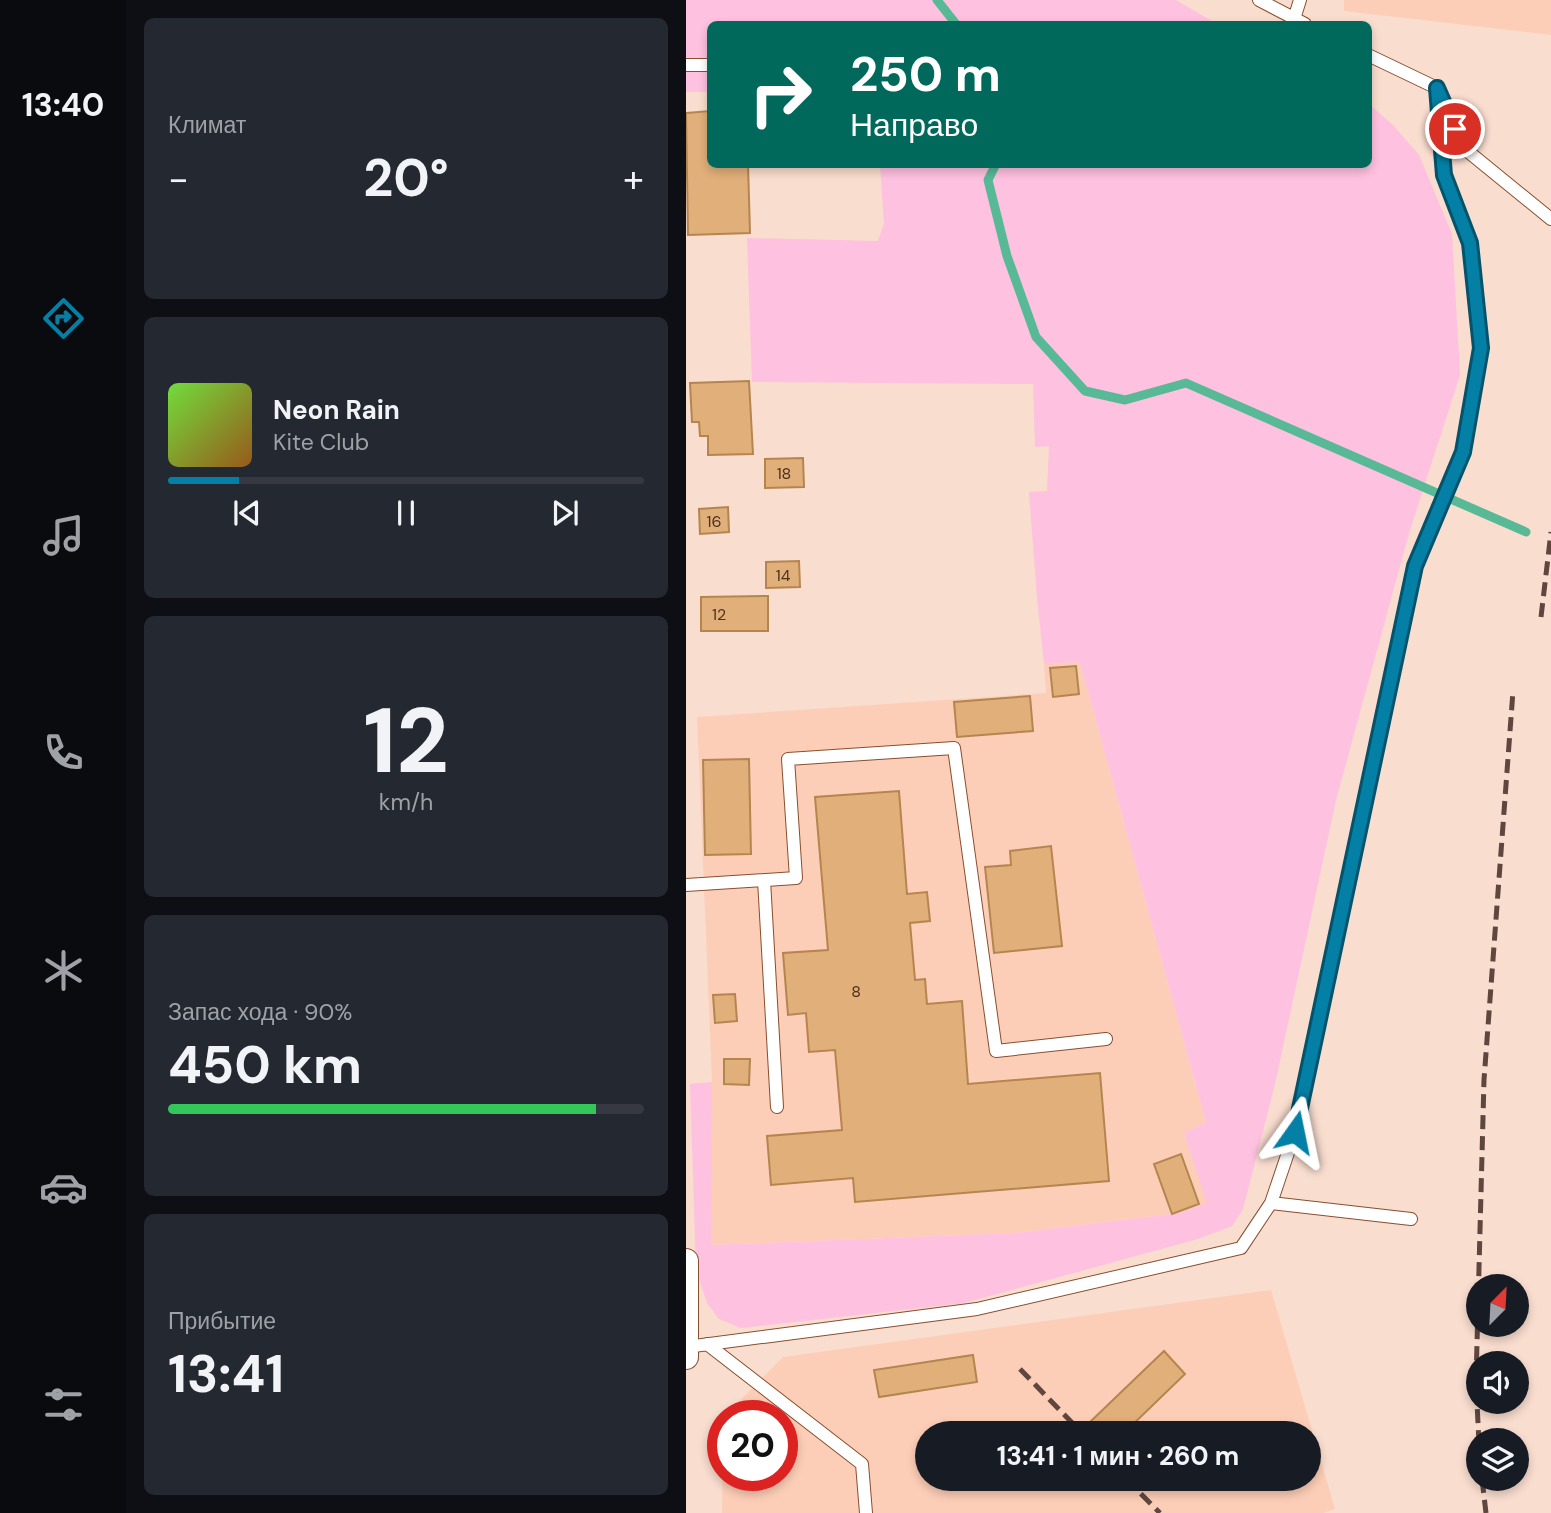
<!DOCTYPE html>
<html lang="ru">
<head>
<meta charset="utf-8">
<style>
	:root { --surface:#171b24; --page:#242831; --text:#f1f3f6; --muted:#9ea1a6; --line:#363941; --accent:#047fa5 }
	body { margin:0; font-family:"DM Sans",sans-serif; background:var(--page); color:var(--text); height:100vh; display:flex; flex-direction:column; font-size:26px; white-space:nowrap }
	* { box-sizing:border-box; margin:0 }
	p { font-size:23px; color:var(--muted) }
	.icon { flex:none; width:38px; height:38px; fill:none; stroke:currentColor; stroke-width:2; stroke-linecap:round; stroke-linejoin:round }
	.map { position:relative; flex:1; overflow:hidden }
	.sheet { display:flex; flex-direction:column; gap:18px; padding:18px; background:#0d0f14; width:560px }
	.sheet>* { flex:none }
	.hud { position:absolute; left:21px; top:21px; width:665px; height:147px; border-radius:10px; box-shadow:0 4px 10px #0003; background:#00695c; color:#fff; overflow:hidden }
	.needle { width:46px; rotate:24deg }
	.tools { position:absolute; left:780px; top:1274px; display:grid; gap:14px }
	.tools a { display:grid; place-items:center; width:63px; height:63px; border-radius:50%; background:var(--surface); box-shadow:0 4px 10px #0003; font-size:35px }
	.speed { position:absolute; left:21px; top:1400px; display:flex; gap:14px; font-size:35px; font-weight:700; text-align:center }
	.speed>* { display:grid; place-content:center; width:91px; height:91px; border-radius:50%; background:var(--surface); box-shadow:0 4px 10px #0003; line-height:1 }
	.speed .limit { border:10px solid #d22; background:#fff; color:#111 }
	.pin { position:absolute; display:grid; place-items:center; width:60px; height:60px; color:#fff; margin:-30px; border:4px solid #fff; border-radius:50%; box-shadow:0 2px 7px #0007 }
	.me { position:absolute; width:77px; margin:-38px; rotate:12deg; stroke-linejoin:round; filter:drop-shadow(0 0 5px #0008) }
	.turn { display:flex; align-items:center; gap:24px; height:147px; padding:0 28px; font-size:32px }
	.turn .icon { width:91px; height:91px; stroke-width:2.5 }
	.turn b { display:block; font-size:49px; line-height:60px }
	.big { font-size:52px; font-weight:700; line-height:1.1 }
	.sheet .card { flex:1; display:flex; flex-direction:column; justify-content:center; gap:10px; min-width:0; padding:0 24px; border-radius:10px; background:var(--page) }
	.sheet .dial { align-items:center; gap:0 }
	.dial b { font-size:91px; line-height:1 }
	.song { display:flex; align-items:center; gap:21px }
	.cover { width:84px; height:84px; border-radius:10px; background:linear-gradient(135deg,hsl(100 70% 55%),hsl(30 70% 35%)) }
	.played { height:7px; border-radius:4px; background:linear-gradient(90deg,var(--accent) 15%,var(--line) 15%) }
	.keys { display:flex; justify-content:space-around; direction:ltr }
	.heat { display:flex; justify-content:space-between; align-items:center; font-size:38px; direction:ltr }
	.charge { height:10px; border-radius:5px; background:linear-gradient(90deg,#34c759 90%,var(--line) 0) }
	.trip { position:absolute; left:229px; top:1421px; width:406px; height:70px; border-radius:35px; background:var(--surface); box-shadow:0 4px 10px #0003; font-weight:700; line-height:70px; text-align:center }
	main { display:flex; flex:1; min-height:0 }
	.tab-bar { display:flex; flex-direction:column; width:126px; justify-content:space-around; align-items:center; background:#090b0e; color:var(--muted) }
	.tab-bar .icon { width:49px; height:49px }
	.tab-bar .active { color:var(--accent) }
	.tab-bar b { font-size:32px; color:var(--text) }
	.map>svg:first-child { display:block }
</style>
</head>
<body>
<main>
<nav class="tab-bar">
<b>13:40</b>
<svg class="icon active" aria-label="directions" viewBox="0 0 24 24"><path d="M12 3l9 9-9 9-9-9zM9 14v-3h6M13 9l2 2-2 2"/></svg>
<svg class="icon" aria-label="music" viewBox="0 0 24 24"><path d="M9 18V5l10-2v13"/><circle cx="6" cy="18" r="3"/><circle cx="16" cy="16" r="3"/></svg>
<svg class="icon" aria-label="phone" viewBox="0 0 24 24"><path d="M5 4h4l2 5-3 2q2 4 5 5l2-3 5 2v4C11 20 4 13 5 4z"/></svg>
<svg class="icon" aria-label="climate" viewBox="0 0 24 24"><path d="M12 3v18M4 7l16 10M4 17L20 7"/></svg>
<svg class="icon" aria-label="car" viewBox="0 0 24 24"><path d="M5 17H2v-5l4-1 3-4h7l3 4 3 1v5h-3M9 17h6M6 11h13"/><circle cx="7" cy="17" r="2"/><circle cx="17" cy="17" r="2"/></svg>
<svg class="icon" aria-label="filters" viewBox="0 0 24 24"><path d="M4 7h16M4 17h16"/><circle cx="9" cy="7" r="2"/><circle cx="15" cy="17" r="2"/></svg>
</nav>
<section class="sheet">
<div class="card"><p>Климат</p>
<div class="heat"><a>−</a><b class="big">20°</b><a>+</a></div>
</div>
<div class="card">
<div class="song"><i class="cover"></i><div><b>Neon Rain</b><p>Kite Club</p></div></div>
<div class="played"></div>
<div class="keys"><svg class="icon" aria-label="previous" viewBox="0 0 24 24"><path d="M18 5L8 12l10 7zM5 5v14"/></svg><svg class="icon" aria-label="pause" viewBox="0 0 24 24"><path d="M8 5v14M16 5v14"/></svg><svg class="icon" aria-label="next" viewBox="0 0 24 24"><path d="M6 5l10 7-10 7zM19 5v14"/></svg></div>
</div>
<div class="card dial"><b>12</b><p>km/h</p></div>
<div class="card"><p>Запас хода · 90%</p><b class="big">450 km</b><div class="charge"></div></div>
<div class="card"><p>Прибытие</p><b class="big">13:41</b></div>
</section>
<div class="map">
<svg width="865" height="1513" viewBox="0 0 865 1513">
	<rect width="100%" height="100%" fill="#f9ddcf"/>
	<path fill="#fdceb7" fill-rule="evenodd" d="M658,0H865V35L658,11Z
		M394,662L520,1122L498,1133L522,1203L494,1213L329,1233L24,1245L26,1082L11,717L360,693L358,664Z
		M585,1290L649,1509L637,1513H36L37,1433V1475H96V1416H39L97,1357ZM242,1433H623V1479H242Z"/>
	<path fill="#fec1df" d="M0,0H490L531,24H24V92H0Z
		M683,104L707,125L733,155L766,234L774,375L723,533L650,800L589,1084L557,1209L546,1226L512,1239L278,1303L55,1328L33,1319L21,1303L10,1270L4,1084L26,1082L25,1245L329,1233L494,1213L521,1203L498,1133L520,1122L394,662L358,664L351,598L343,492L361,491L363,446L349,447L347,384L66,382L61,238L192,241L198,223L194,165L682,164Z"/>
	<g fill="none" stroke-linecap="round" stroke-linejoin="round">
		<path stroke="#58b997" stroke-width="9" d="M251,0L270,24
			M310,164L302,180L321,256L350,337L399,391L439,400L500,383L840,532"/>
	</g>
	<path fill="#e1af79" stroke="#b58550" stroke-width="2" d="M24,111V164H62L64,233L2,235L0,113Z
		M63,381L67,454L22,455V436H14L13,422H6L4,383Z
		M117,458L118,487L79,488V459Z
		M42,507L43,532L14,534L13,509Z
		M113,561L114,587L80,588V562Z
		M82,596V631H15V597Z
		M390,666L393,694L367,697L364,668Z
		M344,696L347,731L271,737L268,702Z
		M63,759L65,854L19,855L17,760Z
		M213,791L221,894L241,892L244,921L224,923L229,980L239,979L241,1004L276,1001L282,1084L414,1073L423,1181L169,1202L167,1178L85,1185L81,1136L156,1130L149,1050L123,1052L120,1013L102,1015L97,953L142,950L129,797Z
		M365,846L376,946L308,953L299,867L325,865L324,851Z
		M49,994L51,1021L29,1023L27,995Z
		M38,1059H64L63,1085L38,1084Z
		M495,1154L513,1204L486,1214L468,1164Z
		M478,1351L499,1374L438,1433H415L404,1422Z
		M287,1355L291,1382L193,1397L188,1370Z"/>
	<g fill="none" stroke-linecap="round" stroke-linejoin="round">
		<g stroke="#894e2e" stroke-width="14">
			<path id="service" d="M573,0L619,24
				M608,19L614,0
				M682,55L751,88L779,149L865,219
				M0,65H24
				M78,880L91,1107
				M0,885L110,878L102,759L268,748L310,1051L420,1039
				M585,1203L725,1219
				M21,1344L176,1464L180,1513
				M0,1347L291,1309L555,1248L585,1203L609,1132L729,566L777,452L795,348L784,243L758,175L751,88"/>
		</g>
		<g stroke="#894e2e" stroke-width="26">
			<path id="minor" d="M0,1261V1357"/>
		</g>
		<use href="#service" stroke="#fff" stroke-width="12"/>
		<use href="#minor" stroke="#fff" stroke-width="24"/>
		<path stroke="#5f473f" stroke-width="5" stroke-dasharray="14 7" stroke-linecap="butt" d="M855,617L865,532
			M334,1369L396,1433
			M793,1444L790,1381L798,1080L827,691
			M440,1479L474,1513
			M796,1479L800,1513"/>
	</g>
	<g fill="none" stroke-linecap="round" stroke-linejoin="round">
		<g stroke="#03536b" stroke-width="18">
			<path id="route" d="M609,1132L729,566L777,452L795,348L784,243L758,175L751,88L769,129"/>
		</g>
		<use href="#route" stroke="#047fa5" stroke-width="12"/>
	</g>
	<g text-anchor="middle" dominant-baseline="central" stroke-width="5" stroke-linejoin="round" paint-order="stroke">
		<g font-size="16" fill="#4d301e">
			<text x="98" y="473">18</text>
			<text x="28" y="521">16</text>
			<text x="97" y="575">14</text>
			<text x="33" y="614">12</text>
			<text x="170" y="991">8</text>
		</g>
	</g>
</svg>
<div class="tools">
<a><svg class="needle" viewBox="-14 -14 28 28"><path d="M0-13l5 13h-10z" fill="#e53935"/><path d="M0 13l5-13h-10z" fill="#9ea1a6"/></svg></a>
<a><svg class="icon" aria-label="sound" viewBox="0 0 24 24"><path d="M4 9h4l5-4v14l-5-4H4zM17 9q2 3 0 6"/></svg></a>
<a><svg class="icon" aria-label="layers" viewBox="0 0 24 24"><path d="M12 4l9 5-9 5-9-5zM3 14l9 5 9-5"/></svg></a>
</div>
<div class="speed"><div class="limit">20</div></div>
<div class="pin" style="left:769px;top:129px;background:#d93025"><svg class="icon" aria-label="arrive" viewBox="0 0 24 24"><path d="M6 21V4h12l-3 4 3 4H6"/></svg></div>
<svg class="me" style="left:609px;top:1132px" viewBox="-20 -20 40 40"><path d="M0-17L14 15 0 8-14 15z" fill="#047fa5" stroke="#fff" stroke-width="4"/></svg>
<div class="trip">13:41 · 1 мин · 260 m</div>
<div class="hud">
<div class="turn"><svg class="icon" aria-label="right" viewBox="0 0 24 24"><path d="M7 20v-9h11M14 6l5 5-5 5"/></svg><div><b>250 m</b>Направо</div></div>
</div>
</div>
</main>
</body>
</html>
